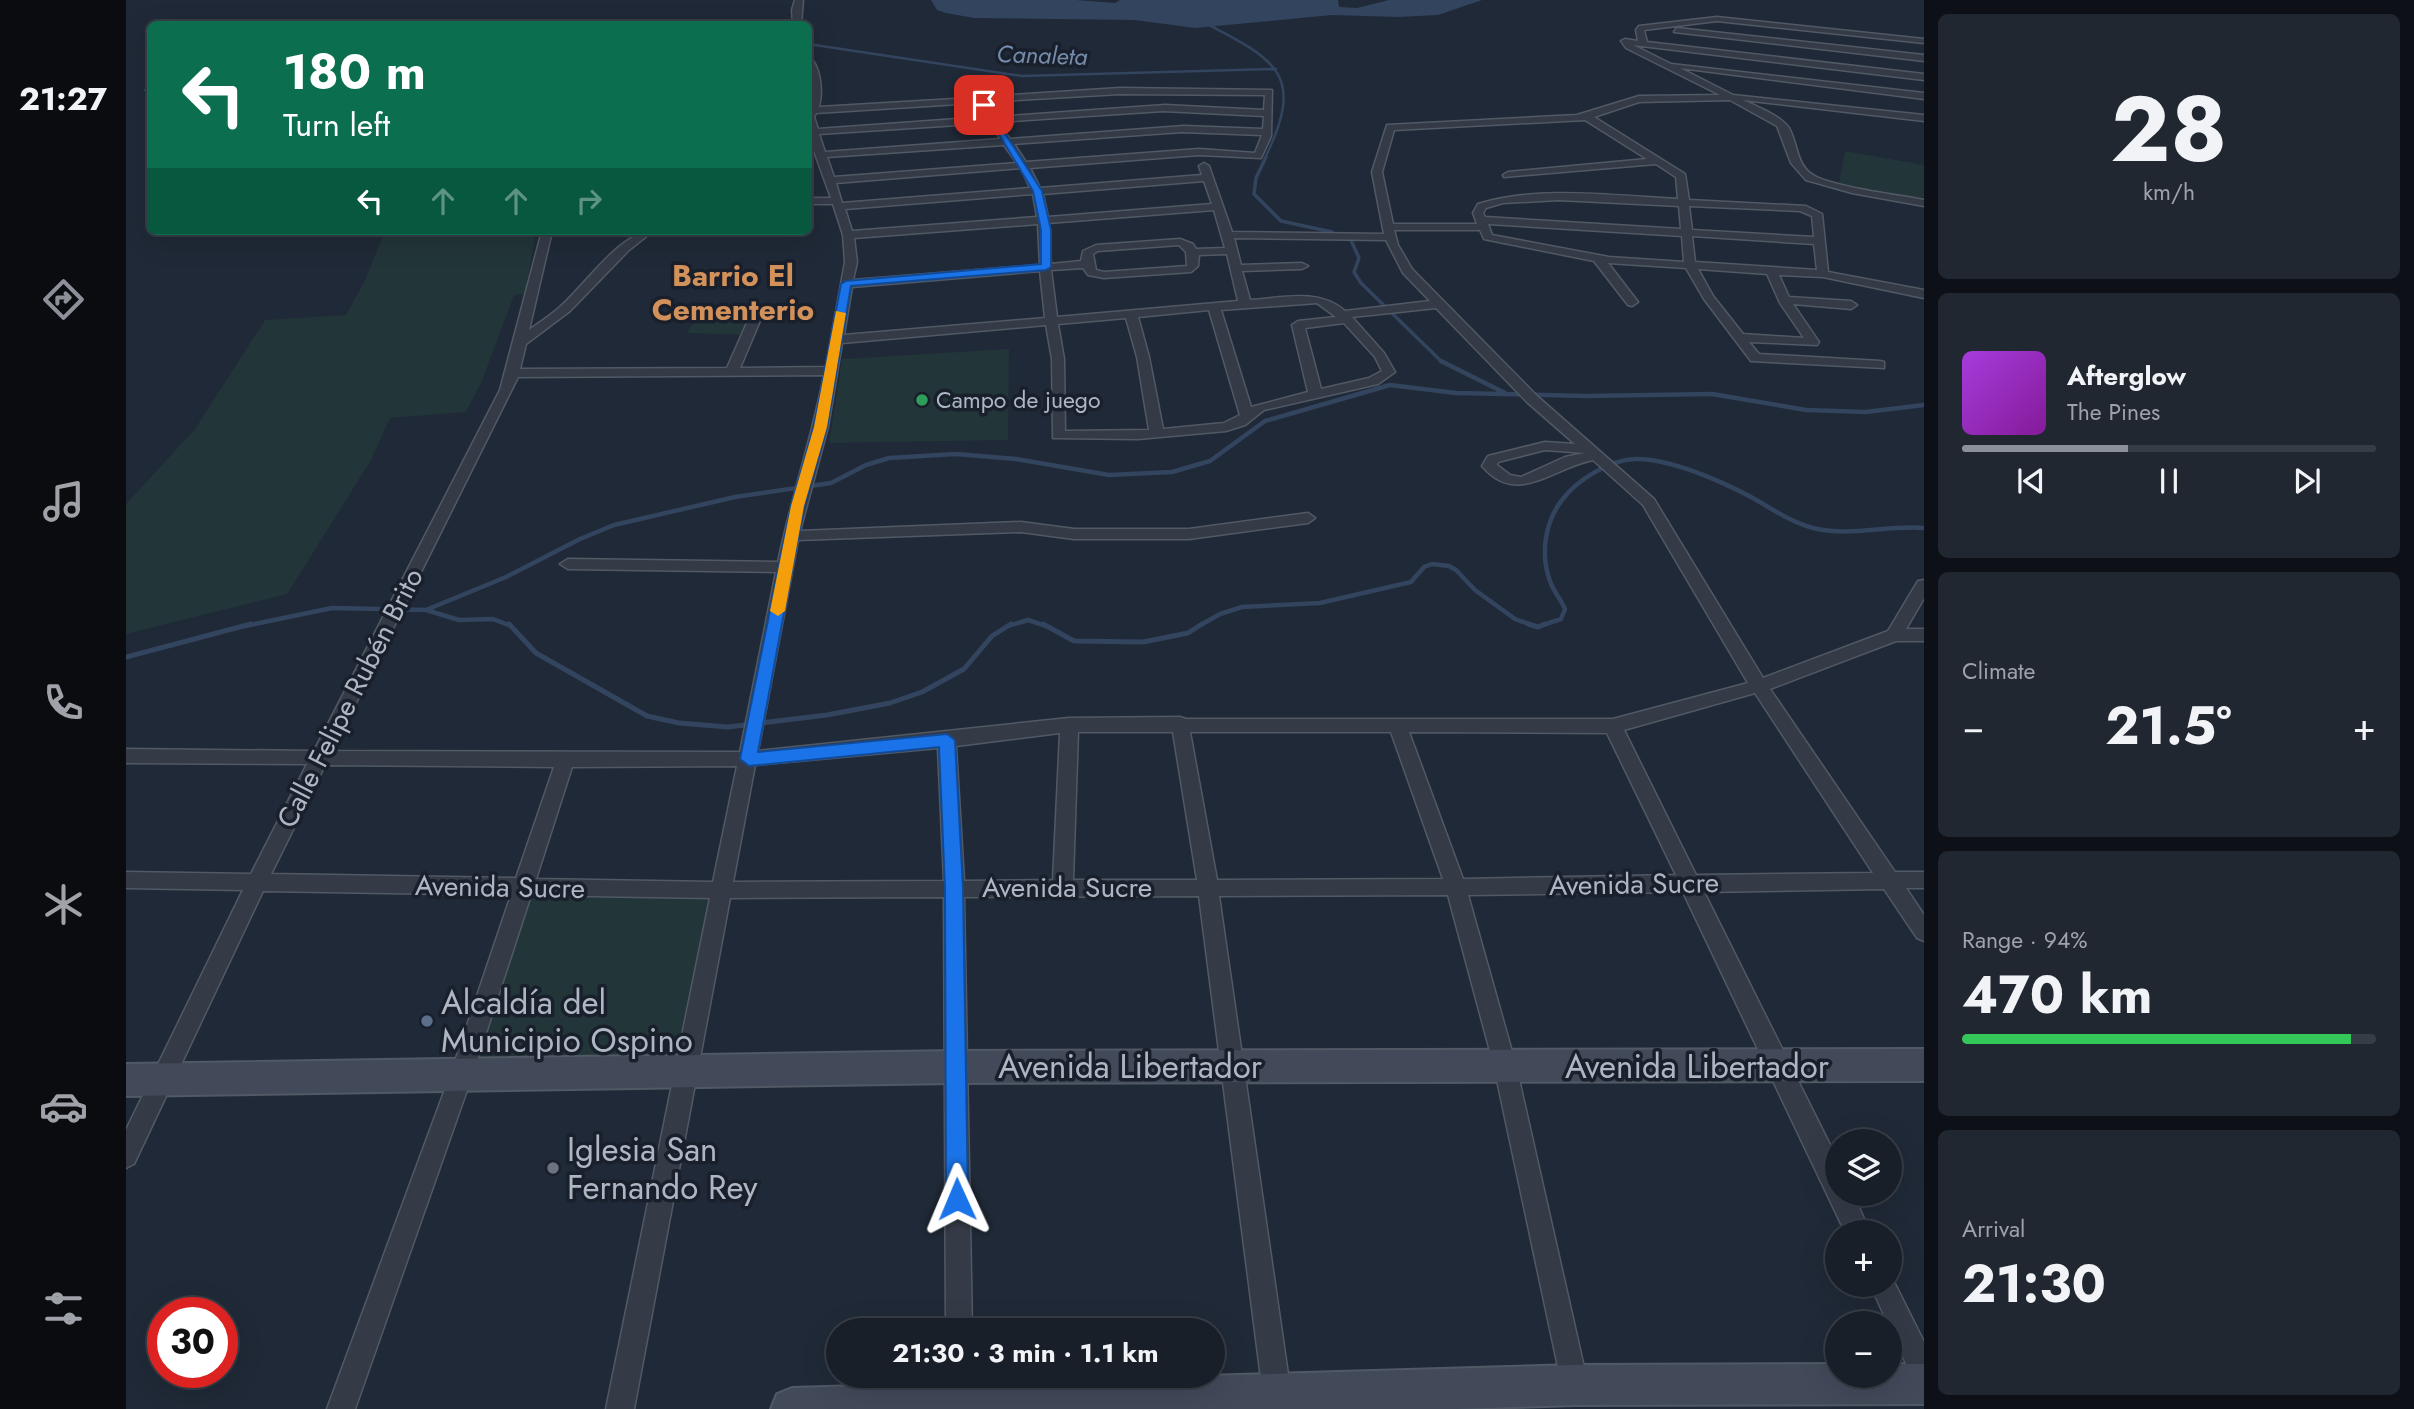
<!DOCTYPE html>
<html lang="en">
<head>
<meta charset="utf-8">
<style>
	:root { --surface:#181f29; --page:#212731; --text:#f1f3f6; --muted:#9fa2a8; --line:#363d46; --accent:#8c9099 }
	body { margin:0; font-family:Jost,sans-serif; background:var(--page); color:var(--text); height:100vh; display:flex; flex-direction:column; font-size:26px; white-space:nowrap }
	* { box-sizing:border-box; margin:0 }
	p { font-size:23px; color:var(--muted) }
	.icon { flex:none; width:38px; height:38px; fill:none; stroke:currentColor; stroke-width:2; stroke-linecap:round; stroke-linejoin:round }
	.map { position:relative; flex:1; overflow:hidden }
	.details { display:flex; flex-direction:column; gap:14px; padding:14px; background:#0d1117; width:490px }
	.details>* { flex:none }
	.hud { position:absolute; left:21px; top:21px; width:665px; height:214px; border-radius:10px; box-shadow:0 7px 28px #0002,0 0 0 2px var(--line); background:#0b6e4f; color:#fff; overflow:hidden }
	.buttons { position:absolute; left:1699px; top:1129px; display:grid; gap:14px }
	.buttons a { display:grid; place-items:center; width:77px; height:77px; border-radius:50%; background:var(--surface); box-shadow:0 7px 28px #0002,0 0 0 2px var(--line); font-size:35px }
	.speed { position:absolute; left:21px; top:1297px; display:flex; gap:14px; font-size:35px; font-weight:700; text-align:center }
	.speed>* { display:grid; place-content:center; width:91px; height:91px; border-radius:50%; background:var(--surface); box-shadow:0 7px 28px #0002,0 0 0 2px var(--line); line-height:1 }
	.speed .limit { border:10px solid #d22; background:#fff; color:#111 }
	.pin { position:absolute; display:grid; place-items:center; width:60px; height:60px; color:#fff; margin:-30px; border-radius:14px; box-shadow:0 4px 10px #0006 }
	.me { position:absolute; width:77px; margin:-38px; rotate:359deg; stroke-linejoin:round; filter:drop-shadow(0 0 5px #0008) }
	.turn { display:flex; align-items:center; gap:24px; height:147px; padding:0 21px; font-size:32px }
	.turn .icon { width:91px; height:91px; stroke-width:2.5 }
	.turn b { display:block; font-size:49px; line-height:60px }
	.lanes { display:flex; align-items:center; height:66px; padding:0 21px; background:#0003; justify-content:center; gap:35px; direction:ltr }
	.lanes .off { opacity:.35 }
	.big { font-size:52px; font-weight:700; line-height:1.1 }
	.details .tile { flex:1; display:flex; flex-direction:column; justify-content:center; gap:10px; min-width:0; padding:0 24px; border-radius:10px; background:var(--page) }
	.details .dial { align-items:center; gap:0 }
	.dial b { font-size:91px; line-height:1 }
	.song { display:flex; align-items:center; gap:21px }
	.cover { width:84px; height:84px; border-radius:10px; background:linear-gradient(135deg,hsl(280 70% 55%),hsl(290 70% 35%)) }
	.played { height:7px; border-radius:4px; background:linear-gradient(90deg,var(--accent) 40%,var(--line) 40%) }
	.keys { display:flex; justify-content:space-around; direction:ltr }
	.heat { display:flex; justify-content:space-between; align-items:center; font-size:38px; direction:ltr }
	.charge { height:10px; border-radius:5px; background:linear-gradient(90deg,#34c759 94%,var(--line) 0) }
	.trip { position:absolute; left:700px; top:1318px; width:399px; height:70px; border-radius:35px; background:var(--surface); box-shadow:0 7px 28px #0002,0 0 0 2px var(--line); font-weight:700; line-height:70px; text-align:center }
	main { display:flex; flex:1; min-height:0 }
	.tabs { display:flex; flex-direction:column; width:126px; justify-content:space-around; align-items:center; background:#0a0c10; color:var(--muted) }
	.tabs .icon { width:49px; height:49px }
	.tabs .current { color:var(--accent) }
	.tabs b { font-size:32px; color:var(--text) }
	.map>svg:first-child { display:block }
</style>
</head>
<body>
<main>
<nav class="tabs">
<b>21:27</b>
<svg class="icon current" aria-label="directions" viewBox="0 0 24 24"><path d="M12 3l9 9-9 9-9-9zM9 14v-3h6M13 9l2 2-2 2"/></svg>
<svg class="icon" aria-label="music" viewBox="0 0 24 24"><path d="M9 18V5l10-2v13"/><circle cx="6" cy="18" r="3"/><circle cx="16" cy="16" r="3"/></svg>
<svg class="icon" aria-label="phone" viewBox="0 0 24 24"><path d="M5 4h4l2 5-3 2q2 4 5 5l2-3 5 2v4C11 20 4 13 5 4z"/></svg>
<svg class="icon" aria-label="climate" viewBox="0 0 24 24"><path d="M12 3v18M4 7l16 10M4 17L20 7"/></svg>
<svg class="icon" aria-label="car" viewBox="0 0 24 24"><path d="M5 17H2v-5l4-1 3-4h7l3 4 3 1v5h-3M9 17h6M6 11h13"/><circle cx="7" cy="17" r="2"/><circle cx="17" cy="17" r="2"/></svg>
<svg class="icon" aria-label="filters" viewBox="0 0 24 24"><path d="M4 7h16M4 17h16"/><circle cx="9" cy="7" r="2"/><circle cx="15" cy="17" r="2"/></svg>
</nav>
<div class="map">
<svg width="1798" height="1409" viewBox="0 0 1798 1409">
	<rect width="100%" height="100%" fill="#202937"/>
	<path fill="#223538" d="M1719,151L1798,165V199L1713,184Z
		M259,231H410L399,294L388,295L356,381L340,412L264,418L245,460L161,594L0,634V504L69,429L139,320L220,315L239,280Z
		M572,314L625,316L616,335L561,333Z
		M883,349L882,440L703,443L716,359Z
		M397,888L598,890L559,1073H336Z"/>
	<path fill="#33445e" d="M805,0H950L989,3L994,0H1212L1213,7L1231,8L1263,0H1356L1312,15L1273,17L1206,15L1069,28L1009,20L848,18L820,13L811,10Z"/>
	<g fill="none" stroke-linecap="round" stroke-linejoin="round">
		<path stroke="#33445e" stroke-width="2.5" d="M1081,24C1150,60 1180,75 1139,158
			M682,44L896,76L1150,69
			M19,90H24"/>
		<path stroke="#33445e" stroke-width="3.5" d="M1140,157L1130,178L1128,194L1155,221L1206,232
			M1224,238L1233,258L1228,272L1235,283L1316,362"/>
		<path stroke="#33445e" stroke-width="4.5" d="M1315,361L1379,393
			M300,610L380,577L454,539L488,525L609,497L705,483L740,465L763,458L830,454L890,459L983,475L1046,472L1084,461L1139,421L1264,385L1330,393L1460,396L1586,394L1680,410L1740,412L1798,405
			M119,626L206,608L300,610L333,620L367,619L385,626
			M882,626L902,620L920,626
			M1073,626L1094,614L1116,607L1194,603L1285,582L1298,567L1306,564L1323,566L1330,570L1349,590L1389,619L1409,626
			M1414,626L1435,619L1439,609C1435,599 1427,591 1424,581C1414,554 1419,522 1436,500C1451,480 1483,460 1509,459C1543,458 1595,481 1625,497C1645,508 1664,522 1687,528C1723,537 1761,525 1798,528"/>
		<path stroke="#33445e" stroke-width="5" d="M383,624L410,653L521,716L553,723L602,727L701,715L764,703L796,692L838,669L866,636L885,624
			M917,624L948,641L1017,642L1062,633L1076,624
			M1402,624L1412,627L1419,624
			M0,657L125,624"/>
		<g stroke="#515965" stroke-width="3">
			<path id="minor" d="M669,0H677L675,24H667L666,10Z
				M1591,17L1798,39V43L1591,21L1518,30L1521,42L1798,74V80L1507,45L1545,64L1798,93V99L1554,68L1607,95L1798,115V121L1617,100C1631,107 1654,115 1663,128C1672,144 1670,165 1687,175C1706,187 1773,195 1798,200V206L1726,193L1680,180L1665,163L1651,126L1604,100L1513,102L1468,117L1559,174L1563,200L1680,206L1696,214L1702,272L1798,290V298L1697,277L1653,275L1663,297L1725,301L1731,305L1725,309L1667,304L1693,342L1691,345L1623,342L1633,354L1754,361L1758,362V368L1625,361L1578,299L1560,268L1482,263L1512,302L1506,306L1502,305L1468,261L1358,239L1354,230H1268L1272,245L1286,269L1411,396L1528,499L1637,678L1762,631L1792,581L1798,580V598L1780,629H1798V641H1770L1644,689L1769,872H1798V888H1780L1798,915V941L1791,938L1758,889L1578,892L1712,1161V1194H1727L1744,1232H1719L1557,892L1342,895L1390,1066L1462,1385L1458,1395L1448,1399L1438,1395L1368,1066L1322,895L1093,896L1167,1409H1139L1073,896L838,897L846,1330H820L818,897L604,898L508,1409H480L584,898L405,895L347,1073L229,1409H201L325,1073L385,895L137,891L8,1164L0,1168V1130L117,890L0,888V872L125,874L181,764L0,763V749L188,751L374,390L416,231H426L403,330C414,322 425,315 435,306C459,285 495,231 527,231L503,250L444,311L400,344L394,369L601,368L624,316L630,312L636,316L614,368L700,367L719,262L717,235L707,204H682V198H705L682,134L686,87L682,55C695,66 697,91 693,107L846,98L838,86L842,83L854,97L994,88L1146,90L1145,136L1135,158L1073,155L904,168L914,188L1076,175L1073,166L1078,163L1083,166L1106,232L1258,234L1246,172L1261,125L1451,115L1513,96L1594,95L1500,48L1495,41L1499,39L1512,41L1510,30L1513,26ZM994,94L1139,95L1138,110L1039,105L868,117L858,102ZM849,103L859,117L692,129L688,117L690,113ZM1037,111L1138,116L1137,129L1058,126L884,139L872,122ZM1459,120L1521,159L1382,172L1377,175L1378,177L1530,164L1550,177L1552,199C1487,196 1415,185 1352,204L1347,213L1351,224H1267L1256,172L1268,130ZM863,123L875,139L699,152L693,134ZM1056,132L1136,135L1129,153L1073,149L900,162L888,144ZM878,145L891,163L708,177L701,157ZM895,168L904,188L716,203L710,183ZM1078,181L1086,204L922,217L917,194ZM907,194L911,217L726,231L719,209ZM1433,200L1553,206L1555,229L1359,217L1357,213L1360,208L1377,203ZM1563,206L1674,211L1686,216L1688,237L1566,230ZM1088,210L1099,248L1070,249L1067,244L1054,239L970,245L957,251L955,261L925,264L922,223ZM912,224L914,265L727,280L731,262L728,238ZM1362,224L1556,236L1558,262L1483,257L1366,235ZM1566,236L1688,244L1691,270L1569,262ZM1108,238L1260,240L1277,273L1304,301L1219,311C1192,288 1157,298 1124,300L1116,271L1176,269L1182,266L1176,263L1115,265ZM1053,245L1060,252L1061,266L978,272L970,270L967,254L972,251ZM1101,254L1112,301L931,317L925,270L957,268L962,275L978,278L1065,272L1072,266L1073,255ZM1572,269L1641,274L1654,303L1678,338L1617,334L1587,296ZM914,271L919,318L718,335L726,287ZM1191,303L1210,317L1172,321L1166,325L1182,392L1125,407L1095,310ZM1310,308L1401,402L1449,444L1419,442L1362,456L1356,466C1391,507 1426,468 1467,460L1517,505L1622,683L1487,719H1060L1054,717L943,718L632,751L672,540L895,532L948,539H1063L1182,523L1189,518L1182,513L1063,529H948L895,522L674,531L702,427L716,343L920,325L926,359L927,438L1012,439L1100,431L1119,425L1138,410L1252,384L1269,372L1258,353L1226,317ZM1083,310L1114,415L1098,423L1037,429L1023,357L1012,317ZM1000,318L1011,357L1023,430L939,431L938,359L932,324ZM1218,323L1249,357L1256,371L1243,378L1195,389L1179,328ZM698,375C686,438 665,499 652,562L442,559L434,564L442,569L650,572L614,752L206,751L392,377ZM1419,450L1459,453L1439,457L1395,477L1384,475L1371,465L1372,462ZM1629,693L1747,873L1570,875L1498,730ZM952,732H1047L1071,880H947ZM1064,732H1265L1317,879L1091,880ZM1283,732L1481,733L1550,875L1337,879ZM934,733L927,880L838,881L830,746ZM812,748L818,881L607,882L629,765ZM199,765L428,767L390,878L145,874ZM611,766L587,882L410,879L446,767Z
				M1551,28L1798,55V61L1548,32Z
				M1764,1274L1798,1342V1384L1788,1381L1744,1284H1764Z
				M820,1376H846L848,1409H820Z"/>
		</g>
		<g stroke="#515965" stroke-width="4">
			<path id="secondary" d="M1798,1049V1081L829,1083L0,1096V1064L829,1051Z
				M1712,1364V1376H1764V1364H1798V1404L1448,1405L1330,1409H645L651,1394L666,1388L1448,1365Z"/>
		</g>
		<use href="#minor" fill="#343b47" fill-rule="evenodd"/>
		<use href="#secondary" fill="#424a5a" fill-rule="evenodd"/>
	</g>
	<path fill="#1a73e8" stroke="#114b97" stroke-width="2" d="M855,104H860L916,191L925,230V267L920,270L725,286L701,427L678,506L632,752L821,734L829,740L837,888L842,1199L839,1207L831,1210L823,1207L820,1199L819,888L813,747L623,766L614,759L665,506L688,427L715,284L720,281L915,264V230L907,191Z"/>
	<path fill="#f59e0b" d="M710,311L720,313L701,427L678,506L659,611L652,616L644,611L665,506L688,427Z"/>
	<circle fill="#2e9e5b" stroke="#19202c" stroke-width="2.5" cx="796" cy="400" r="7"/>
	<circle fill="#5c6f8a" stroke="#19202c" stroke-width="2.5" cx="301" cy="1021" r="7"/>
	<circle fill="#6b7280" stroke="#19202c" stroke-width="2.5" cx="427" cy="1168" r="7"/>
	<g text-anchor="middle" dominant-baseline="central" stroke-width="7" stroke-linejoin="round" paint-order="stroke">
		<g font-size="23" fill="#aeb6c4" stroke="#19202c" text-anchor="start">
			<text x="810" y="400">Campo de juego</text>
		</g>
		<g font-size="24" font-style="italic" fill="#758cac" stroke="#19202c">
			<text transform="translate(916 55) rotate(2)">Canaleta</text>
		</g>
		<g font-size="28" fill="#aeb6c4" stroke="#19202c">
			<text transform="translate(224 698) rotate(-63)">Calle Felipe Rubén Brito</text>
			<text transform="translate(1508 884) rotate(-1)">Avenida Sucre</text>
			<text transform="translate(374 887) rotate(1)">Avenida Sucre</text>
			<text x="941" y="887">Avenida Sucre</text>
		</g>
		<g font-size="30" font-weight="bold" fill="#d2915b" stroke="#19202c">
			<text x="607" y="275">Barrio El<tspan x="607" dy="34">Cementerio</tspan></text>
		</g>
		<g font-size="33" fill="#aeb6c4" stroke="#19202c" text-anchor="start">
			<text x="315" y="1002">Alcaldía del<tspan x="315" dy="38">Municipio Ospino</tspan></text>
			<text x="441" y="1149">Iglesia San<tspan x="441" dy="38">Fernando Rey</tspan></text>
		</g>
		<g font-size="33" fill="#aeb6c4" stroke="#19202c">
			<text x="1004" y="1066">Avenida Libertador</text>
			<text x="1571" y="1066">Avenida Libertador</text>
		</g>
	</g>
</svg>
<div class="buttons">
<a><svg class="icon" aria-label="layers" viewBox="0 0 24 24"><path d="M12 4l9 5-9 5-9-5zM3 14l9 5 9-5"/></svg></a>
<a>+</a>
<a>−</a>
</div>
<div class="speed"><div class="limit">30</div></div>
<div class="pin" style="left:858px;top:105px;background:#d93025"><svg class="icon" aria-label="arrive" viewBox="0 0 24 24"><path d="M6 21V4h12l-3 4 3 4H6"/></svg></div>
<svg class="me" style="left:831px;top:1199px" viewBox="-20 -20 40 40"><path d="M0-17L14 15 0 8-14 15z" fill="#1a73e8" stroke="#fff" stroke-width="4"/></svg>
<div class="trip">21:30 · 3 min · 1.1 km</div>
<div class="hud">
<div class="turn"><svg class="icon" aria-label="left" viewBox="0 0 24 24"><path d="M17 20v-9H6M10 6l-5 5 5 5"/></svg><div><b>180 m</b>Turn left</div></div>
<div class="lanes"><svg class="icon" aria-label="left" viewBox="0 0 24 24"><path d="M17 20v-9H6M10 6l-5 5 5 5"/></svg><svg class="icon off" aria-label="ahead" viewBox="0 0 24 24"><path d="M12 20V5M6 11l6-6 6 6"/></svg><svg class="icon off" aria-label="ahead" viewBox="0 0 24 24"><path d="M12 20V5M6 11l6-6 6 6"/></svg><svg class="icon off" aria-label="right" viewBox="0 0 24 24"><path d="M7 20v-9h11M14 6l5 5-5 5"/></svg></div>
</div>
</div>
<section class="details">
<div class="tile dial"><b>28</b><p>km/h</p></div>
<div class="tile">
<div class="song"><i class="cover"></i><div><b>Afterglow</b><p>The Pines</p></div></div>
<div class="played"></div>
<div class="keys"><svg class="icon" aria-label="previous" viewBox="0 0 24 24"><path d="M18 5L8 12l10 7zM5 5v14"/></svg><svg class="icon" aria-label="pause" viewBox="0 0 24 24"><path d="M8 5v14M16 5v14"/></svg><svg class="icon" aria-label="next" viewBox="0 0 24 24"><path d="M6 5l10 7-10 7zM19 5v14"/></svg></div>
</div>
<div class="tile"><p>Climate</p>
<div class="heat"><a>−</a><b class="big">21.5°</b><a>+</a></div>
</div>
<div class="tile"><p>Range · 94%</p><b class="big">470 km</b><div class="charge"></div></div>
<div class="tile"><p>Arrival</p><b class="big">21:30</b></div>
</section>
</main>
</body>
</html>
